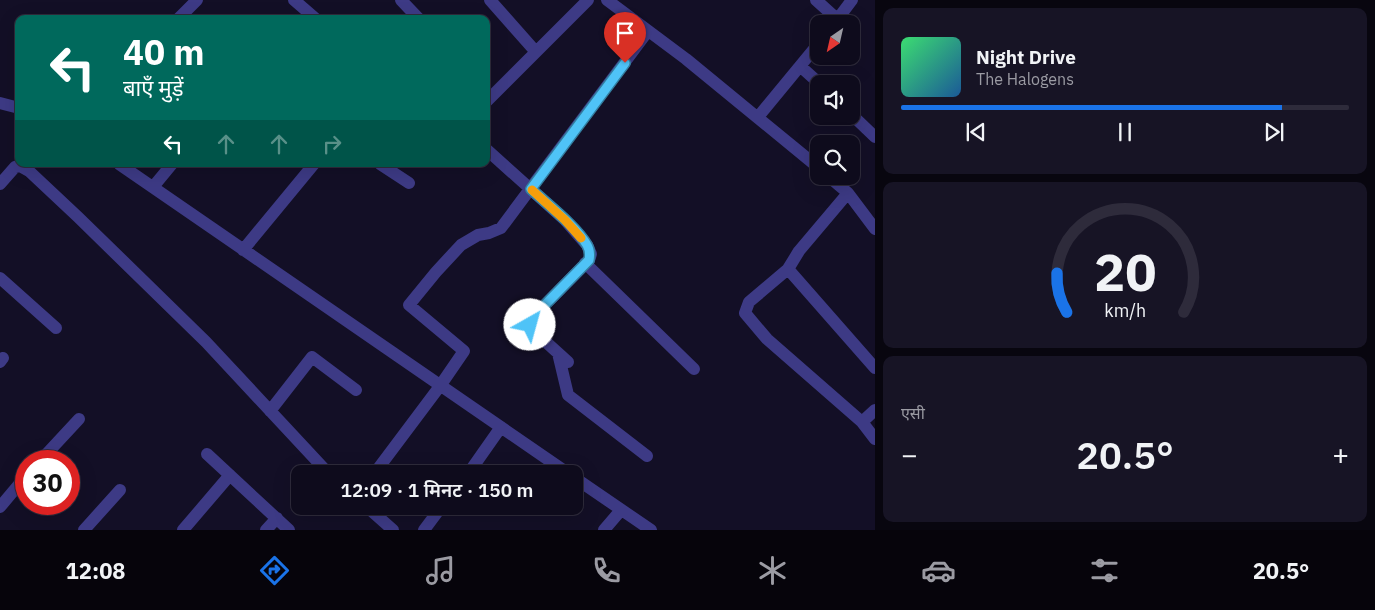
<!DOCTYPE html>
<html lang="hi">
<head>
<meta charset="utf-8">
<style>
	:root { --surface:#0e0b1c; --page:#171425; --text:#f1f3f6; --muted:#9b9ba3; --line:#2e2b3b; --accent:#1a73e8 }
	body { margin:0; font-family:"IBM Plex Sans","Noto Sans Devanagari",sans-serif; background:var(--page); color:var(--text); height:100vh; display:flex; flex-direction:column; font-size:19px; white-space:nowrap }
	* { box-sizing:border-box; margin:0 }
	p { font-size:16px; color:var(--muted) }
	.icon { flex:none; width:28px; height:28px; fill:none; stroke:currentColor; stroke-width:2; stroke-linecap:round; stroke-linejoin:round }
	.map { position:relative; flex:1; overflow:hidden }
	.details { display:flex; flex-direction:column; gap:8px; padding:8px; background:#08060f; width:500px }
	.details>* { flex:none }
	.hud { position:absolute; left:15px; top:15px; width:475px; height:152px; border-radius:10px; box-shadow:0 5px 20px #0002,0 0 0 1px var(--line); background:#00695c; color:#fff; overflow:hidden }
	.needle { width:32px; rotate:214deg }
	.fabs { position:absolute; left:810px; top:15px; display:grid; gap:10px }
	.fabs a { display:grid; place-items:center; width:50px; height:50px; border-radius:10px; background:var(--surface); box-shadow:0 5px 20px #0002,0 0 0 1px var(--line); font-size:25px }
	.speed { position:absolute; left:15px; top:450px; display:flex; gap:10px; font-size:25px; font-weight:700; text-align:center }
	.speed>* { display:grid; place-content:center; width:65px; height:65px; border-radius:50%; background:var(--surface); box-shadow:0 5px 20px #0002,0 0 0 1px var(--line); line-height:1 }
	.speed .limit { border:8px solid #d22; background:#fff; color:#111 }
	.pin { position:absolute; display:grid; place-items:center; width:42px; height:42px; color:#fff; margin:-51px -21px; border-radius:50% 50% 50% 0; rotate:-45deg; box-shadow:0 0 5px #0007 }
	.pin .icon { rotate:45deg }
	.me { position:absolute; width:55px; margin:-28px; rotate:38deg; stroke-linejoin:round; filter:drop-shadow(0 0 4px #0008) }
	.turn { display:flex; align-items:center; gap:18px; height:105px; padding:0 25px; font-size:22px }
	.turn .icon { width:65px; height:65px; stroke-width:2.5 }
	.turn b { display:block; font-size:35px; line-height:42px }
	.lanes { display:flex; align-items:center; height:48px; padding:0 25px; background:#0003; justify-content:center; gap:25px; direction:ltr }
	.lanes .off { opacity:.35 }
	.big { font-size:38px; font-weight:600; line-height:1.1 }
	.details .card { flex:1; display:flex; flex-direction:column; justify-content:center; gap:8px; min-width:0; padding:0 18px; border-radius:10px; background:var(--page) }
	.details .dial { align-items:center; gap:0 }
	.dial svg { height:130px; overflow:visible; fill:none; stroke:var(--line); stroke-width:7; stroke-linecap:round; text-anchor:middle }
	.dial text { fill:var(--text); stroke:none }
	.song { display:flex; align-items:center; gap:15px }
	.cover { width:60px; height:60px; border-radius:8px; background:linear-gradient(135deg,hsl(140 70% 55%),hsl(210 70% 35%)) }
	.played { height:5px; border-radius:2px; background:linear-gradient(90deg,var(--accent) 85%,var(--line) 85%) }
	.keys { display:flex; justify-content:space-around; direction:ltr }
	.heat { display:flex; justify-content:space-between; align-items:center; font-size:28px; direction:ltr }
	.trip { position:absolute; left:291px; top:465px; width:292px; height:50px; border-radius:10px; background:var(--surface); box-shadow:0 5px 20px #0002,0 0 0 1px var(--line); font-weight:600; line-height:50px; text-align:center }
	.dock { display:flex; height:80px; justify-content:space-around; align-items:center; background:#06040b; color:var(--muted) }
	.dock .icon { width:35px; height:35px }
	.dock .current { color:var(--accent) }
	.dock b { font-size:22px; color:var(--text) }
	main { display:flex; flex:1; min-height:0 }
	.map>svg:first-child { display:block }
</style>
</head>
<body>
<main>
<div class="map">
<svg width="875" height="530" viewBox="0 0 875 530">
	<rect width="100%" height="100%" fill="#130f26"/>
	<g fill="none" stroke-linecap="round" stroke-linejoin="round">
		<path stroke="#3d3a85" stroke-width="12" d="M294,0L316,19
			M401,0L419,19
			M490,0L536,52
			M607,0L686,59L819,168
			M816,0L837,19
			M178,19L197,0
			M834,24L852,0
			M800,66L820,84
			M486,102L588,0
			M0,103L19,108
			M851,114L875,137
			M758,117L819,43
			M486,149L565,220L587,245L591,254L589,260L531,319L530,325L536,333L568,362
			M119,164L569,474
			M380,164L409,183
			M828,176L848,193L875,229
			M0,184L15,167L20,166L29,171L78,217L206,342L329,474
			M153,187L172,164
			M848,193L799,251L788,269L749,302L745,313L767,339L862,422L875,439
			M243,250L314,164
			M585,263L694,369
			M788,269L875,368
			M0,278L56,328
			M558,353L568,395L647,456
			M0,362L3,358
			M270,411L312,357L356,390
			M862,422L875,410
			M207,454L289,530
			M40,461L79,419
			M374,474L440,386L464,351L409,305L436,272L461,245L478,235L489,233L501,228L648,31
			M468,474L501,427
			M575,478L651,530
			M366,506L393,530
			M0,507L26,476
			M84,530L120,490
			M183,530L230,475
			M266,530L277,518
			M424,530L442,506
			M604,530L621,510"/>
	</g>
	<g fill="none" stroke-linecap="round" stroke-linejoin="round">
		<g stroke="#337fa1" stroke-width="12">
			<path id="route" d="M530,325L531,319L589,260C590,255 590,250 587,245C576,226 547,204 531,189L625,63"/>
		</g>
		<use href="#route" stroke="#4fc3f7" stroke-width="9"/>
		<path stroke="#f59e0b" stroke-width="9" d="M532,190L565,220L581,238"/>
	</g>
</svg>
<div class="fabs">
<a><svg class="needle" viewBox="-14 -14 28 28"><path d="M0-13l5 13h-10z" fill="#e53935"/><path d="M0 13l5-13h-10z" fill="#9b9ba3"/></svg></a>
<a><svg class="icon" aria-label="sound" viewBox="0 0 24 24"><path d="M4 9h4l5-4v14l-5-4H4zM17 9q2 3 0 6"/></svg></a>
<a><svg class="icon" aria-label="search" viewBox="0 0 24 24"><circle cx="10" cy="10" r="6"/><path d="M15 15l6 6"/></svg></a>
</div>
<div class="speed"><div class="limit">30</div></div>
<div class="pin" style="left:625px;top:63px;background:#d93025"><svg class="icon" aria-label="arrive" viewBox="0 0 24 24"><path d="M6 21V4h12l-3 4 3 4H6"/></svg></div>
<svg class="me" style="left:530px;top:325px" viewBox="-20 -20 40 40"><circle r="19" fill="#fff"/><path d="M0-13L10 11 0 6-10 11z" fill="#4fc3f7"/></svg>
<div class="trip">12:09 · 1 मिनट · 150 m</div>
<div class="hud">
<div class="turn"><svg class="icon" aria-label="left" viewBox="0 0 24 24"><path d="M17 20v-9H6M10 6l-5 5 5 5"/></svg><div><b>40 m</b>बाएँ मुड़ें</div></div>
<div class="lanes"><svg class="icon" aria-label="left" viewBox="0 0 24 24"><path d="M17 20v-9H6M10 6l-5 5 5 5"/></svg><svg class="icon off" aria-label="ahead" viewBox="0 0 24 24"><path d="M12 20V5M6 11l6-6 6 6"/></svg><svg class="icon off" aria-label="ahead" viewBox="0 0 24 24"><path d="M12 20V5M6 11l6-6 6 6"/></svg><svg class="icon off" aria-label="right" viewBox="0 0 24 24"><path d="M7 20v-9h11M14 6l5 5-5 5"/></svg></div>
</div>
</div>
<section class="details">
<div class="card">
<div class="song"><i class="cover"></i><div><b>Night Drive</b><p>The Halogens</p></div></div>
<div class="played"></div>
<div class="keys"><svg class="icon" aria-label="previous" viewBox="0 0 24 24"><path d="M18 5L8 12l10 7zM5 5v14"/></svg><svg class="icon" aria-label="pause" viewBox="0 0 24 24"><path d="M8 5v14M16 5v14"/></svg><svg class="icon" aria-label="next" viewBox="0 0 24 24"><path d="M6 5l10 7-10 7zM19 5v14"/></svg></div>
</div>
<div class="card dial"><svg viewBox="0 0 100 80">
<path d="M14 69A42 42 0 1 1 86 69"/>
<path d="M14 69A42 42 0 0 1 8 45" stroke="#1a73e8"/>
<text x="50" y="56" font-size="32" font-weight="700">20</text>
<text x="50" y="72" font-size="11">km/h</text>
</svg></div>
<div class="card"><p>एसी</p>
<div class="heat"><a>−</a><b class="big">20.5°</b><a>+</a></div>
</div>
</section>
</main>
<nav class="dock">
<b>12:08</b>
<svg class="icon current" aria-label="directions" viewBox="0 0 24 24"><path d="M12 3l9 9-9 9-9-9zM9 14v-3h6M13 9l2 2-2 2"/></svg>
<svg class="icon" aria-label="music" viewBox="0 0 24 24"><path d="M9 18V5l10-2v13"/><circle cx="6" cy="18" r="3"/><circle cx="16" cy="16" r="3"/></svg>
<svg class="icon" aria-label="phone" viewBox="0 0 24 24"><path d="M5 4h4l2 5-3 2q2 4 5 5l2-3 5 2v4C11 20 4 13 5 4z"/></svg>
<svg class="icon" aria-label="climate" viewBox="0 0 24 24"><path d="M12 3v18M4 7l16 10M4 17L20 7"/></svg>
<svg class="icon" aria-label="car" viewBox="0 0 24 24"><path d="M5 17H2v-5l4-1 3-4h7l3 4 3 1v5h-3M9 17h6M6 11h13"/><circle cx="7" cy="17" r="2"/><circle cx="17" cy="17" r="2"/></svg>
<svg class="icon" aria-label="filters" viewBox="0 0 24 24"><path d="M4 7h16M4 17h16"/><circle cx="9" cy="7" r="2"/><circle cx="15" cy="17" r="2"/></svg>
<b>20.5°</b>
</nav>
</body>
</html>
